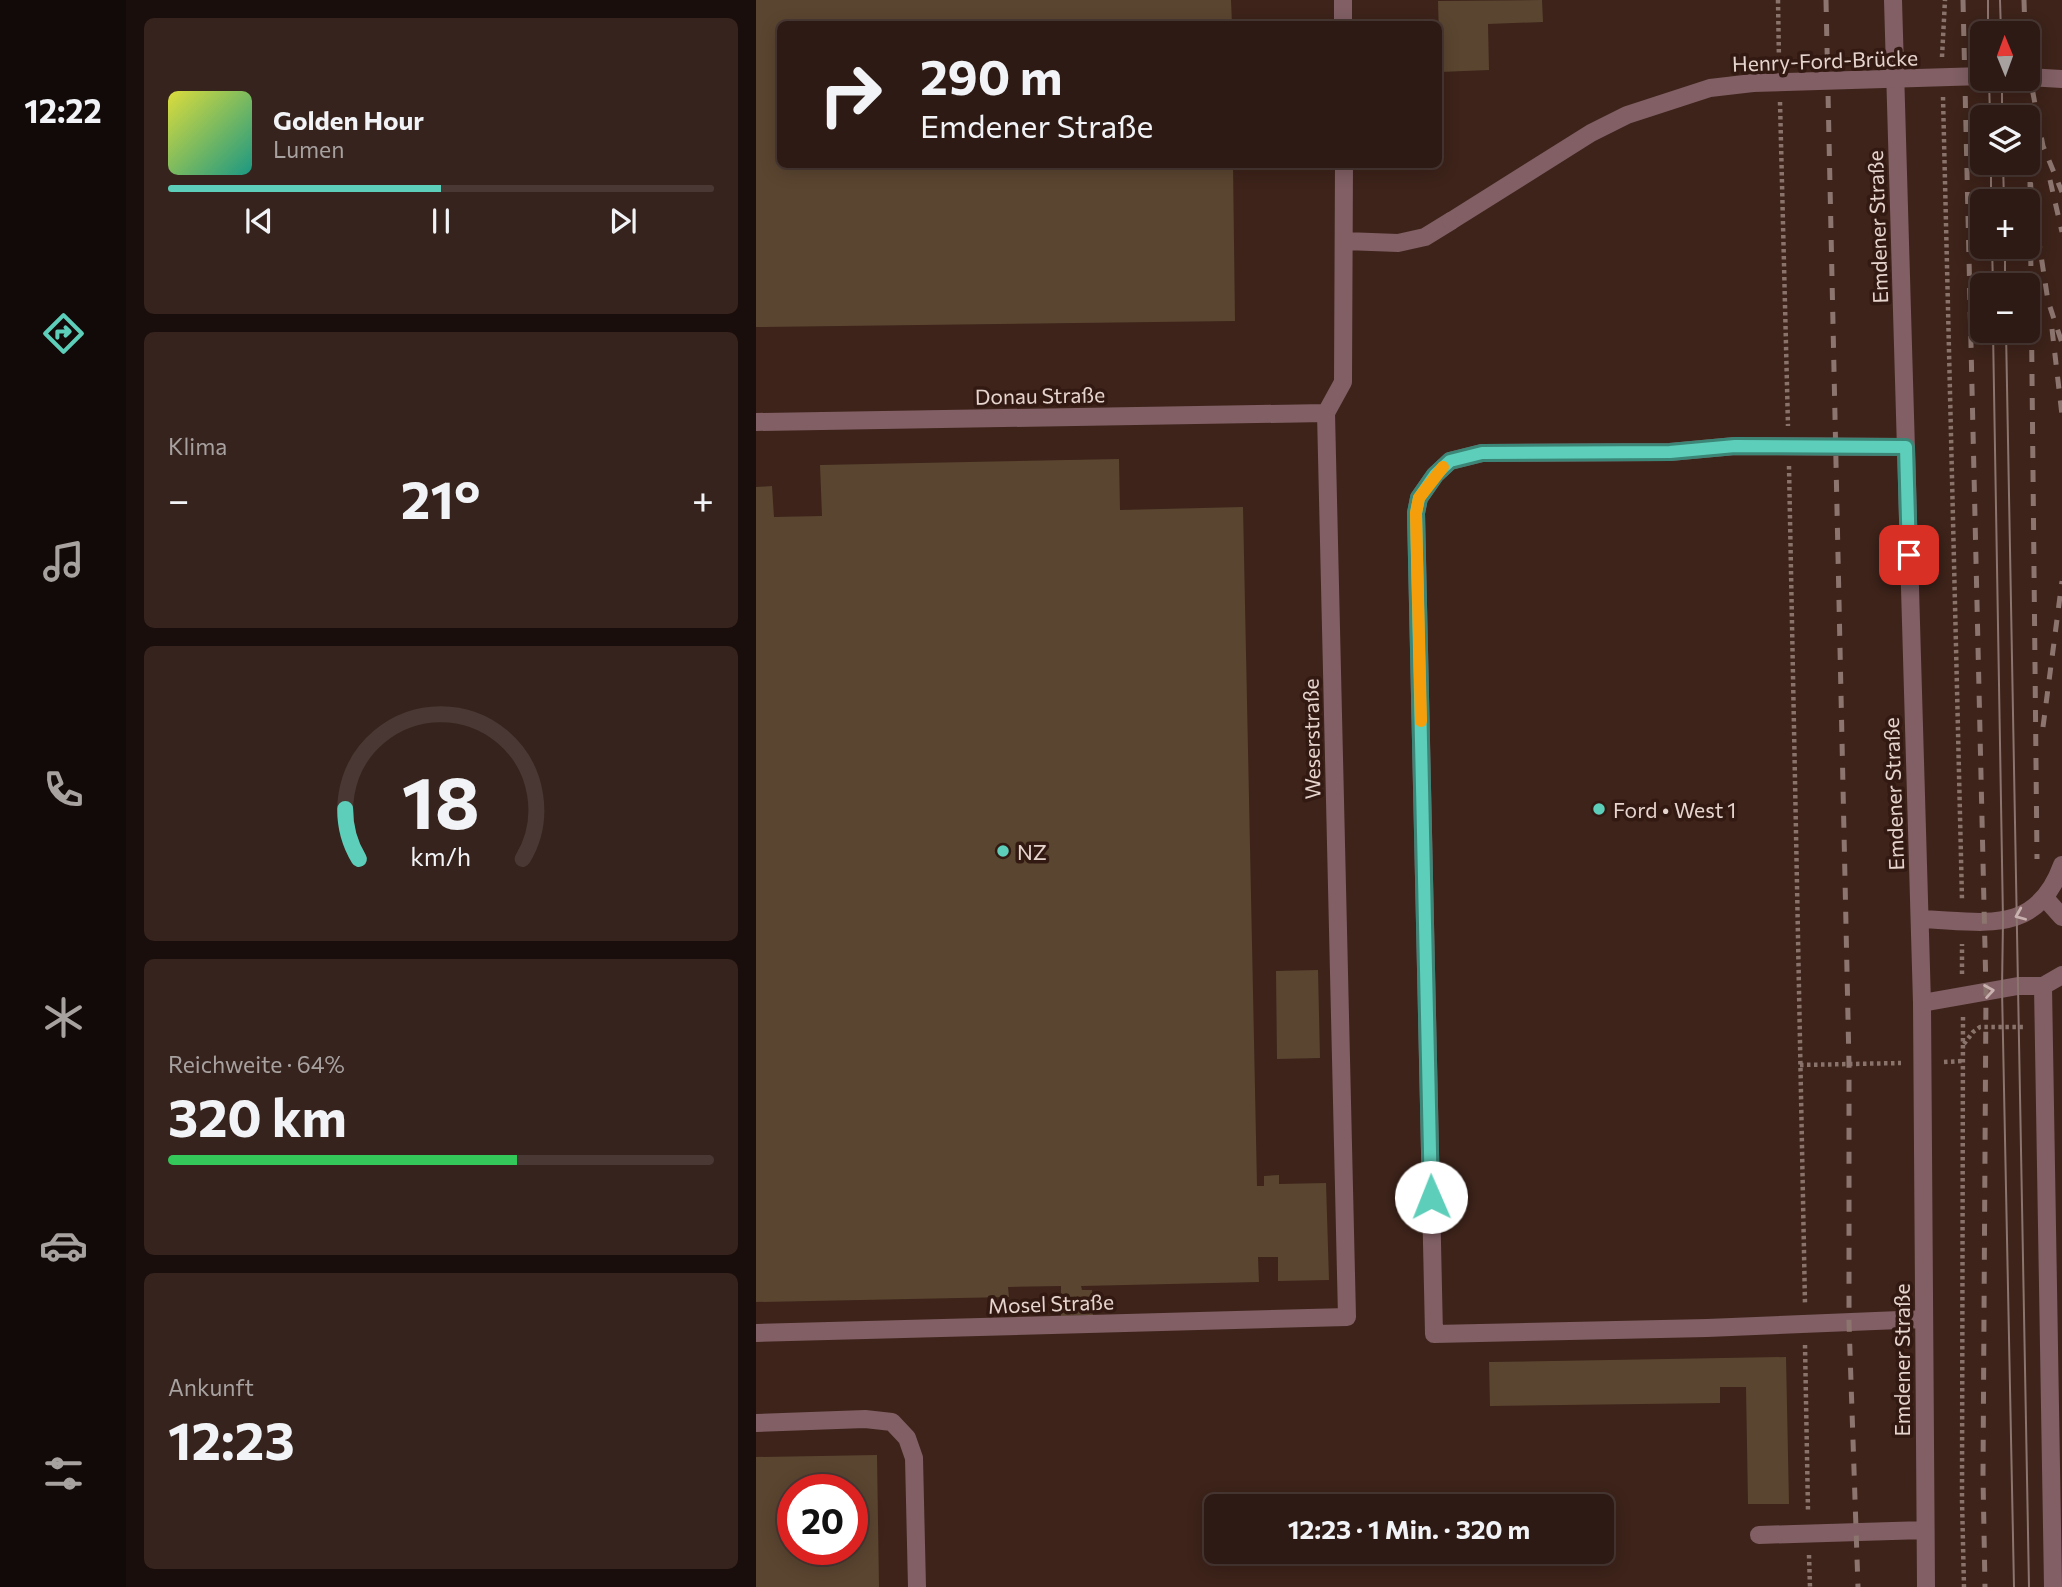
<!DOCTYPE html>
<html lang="de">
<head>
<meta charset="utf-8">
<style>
	:root { --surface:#2e1a14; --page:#36231d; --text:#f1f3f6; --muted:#a7a1a0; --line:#493834; --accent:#5dceb9 }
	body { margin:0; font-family:Commissioner,sans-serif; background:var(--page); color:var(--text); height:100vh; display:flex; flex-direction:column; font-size:26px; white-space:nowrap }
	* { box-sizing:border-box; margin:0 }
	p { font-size:23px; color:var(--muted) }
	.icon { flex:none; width:38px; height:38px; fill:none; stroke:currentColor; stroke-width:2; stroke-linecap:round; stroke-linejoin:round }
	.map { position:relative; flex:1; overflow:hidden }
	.sheet { display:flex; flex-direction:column; gap:18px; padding:18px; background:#190e0b; width:630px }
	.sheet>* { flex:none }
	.top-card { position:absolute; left:21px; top:21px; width:665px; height:147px; border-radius:10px; box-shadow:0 4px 18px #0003,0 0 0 2px var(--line); background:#2e1a14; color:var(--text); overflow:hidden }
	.needle { width:46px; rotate:359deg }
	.controls { position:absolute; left:1214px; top:21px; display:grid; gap:14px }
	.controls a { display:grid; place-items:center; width:70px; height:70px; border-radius:10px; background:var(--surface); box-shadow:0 4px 18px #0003,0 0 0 2px var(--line); font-size:35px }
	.speed { position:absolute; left:21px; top:1474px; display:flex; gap:14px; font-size:35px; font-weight:700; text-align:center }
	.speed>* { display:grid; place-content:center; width:91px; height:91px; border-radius:50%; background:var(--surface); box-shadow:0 4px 18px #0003,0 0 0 2px var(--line); line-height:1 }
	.speed .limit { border:10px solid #d22; background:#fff; color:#111 }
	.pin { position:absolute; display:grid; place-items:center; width:60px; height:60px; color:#fff; margin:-30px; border-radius:14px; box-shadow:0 4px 10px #0006 }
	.me { position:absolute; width:77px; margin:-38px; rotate:359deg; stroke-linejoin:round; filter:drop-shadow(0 0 5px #0008) }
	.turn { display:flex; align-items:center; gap:24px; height:147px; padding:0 28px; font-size:32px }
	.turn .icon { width:91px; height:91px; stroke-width:2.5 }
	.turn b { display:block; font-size:49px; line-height:60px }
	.big { font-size:52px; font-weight:700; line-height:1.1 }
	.sheet .tile { flex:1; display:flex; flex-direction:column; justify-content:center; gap:10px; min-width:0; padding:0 24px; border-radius:10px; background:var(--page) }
	.sheet .dial { align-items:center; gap:0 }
	.dial svg { height:182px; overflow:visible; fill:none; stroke:var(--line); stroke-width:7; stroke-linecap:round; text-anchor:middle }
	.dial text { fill:var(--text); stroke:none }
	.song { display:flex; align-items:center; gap:21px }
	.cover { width:84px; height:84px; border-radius:10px; background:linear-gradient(135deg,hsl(60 70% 55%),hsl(170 70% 35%)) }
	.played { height:7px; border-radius:4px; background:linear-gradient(90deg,var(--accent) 50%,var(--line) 50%) }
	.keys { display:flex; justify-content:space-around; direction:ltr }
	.heat { display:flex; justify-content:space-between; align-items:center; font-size:38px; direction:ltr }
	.charge { height:10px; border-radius:5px; background:linear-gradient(90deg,#34c759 64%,var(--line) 0) }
	.trip { position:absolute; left:448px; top:1494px; width:410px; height:70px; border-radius:10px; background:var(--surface); box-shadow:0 4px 18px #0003,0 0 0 2px var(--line); font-weight:700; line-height:70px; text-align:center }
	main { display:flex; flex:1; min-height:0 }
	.tabs { display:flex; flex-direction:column; width:126px; justify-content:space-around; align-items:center; background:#120a08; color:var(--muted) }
	.tabs .icon { width:49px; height:49px }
	.tabs .current { color:var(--accent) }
	.tabs b { font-size:32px; color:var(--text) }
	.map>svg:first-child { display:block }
</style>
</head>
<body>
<main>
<nav class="tabs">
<b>12:22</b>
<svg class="icon current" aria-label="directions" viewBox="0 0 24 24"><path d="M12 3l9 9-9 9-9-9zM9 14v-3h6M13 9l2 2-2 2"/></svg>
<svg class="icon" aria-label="music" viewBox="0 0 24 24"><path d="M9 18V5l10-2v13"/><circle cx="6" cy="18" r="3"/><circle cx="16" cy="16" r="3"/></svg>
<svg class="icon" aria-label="phone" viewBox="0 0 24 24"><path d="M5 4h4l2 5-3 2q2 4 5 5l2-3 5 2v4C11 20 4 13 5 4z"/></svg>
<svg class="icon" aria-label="climate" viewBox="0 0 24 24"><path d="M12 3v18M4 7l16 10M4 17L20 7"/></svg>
<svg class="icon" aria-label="car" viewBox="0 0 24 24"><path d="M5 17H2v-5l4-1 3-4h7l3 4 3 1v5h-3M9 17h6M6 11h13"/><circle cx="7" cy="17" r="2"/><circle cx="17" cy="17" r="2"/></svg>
<svg class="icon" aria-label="filters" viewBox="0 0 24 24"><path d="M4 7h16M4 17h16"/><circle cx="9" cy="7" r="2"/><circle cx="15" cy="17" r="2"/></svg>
</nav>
<section class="sheet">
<div class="tile">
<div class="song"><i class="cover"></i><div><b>Golden Hour</b><p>Lumen</p></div></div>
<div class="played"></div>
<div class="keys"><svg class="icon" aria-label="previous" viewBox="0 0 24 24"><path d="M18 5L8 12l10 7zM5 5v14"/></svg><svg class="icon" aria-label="pause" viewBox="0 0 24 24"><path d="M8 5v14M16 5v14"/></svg><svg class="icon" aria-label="next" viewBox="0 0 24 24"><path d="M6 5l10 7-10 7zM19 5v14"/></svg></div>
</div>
<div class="tile"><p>Klima</p>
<div class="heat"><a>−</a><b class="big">21°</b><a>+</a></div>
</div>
<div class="tile dial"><svg viewBox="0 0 100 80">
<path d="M14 69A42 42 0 1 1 86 69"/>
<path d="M14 69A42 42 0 0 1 8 47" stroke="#5dceb9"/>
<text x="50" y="56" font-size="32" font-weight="700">18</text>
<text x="50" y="72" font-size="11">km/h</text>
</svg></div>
<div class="tile"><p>Reichweite · 64%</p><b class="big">320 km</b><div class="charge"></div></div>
<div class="tile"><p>Ankunft</p><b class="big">12:23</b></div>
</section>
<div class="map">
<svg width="1306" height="1587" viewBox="0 0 1306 1587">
	<rect width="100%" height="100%" fill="#3d231a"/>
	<path fill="#5a4530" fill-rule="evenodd" d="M0,0H475L476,24H24V164H477L479,321L0,327Z
		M786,0L787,22L732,24L733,70L684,72L682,1Z
		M363,459L364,510L487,507L501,1186H508V1176L523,1175V1184L570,1183L573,1280L522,1281V1257H502L503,1282L325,1286L326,1290H336L337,1315L305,1316V1286L252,1287L253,1297L0,1302V487L16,486L18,517L66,516L64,465Z
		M562,970L564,1058L521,1059L520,971Z
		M1030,1357L1033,1504H992L990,1387H964V1403L734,1406L733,1362Z
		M121,1455L123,1587H0V1457ZM37,1489H96V1549H37Z"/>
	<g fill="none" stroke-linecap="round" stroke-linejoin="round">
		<path stroke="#89736b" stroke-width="4.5" stroke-dasharray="3.5 3.5" stroke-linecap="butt" d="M1022,0L1023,62
			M1186,57L1189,0
			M1187,97L1206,900
			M1024,102L1032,426
			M1033,466L1049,1304
			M1206,974V944
			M1207,1017L1206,1500L1208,1587
			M1208,1044L1217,1032L1224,1027H1268
			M1188,1062L1207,1061
			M1044,1065L1145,1063
			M1049,1345L1052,1511
			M1053,1555L1054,1587"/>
		<path stroke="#815f64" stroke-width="18" d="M587,0V24
			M1137,0L1166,1003L1170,1587
			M589,241L642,243L669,237L695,221
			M0,422L570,413
			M1150,447L979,446L914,452L726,453L694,461L679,475L663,498L660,513L678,1334L951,1328L1168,1319
			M1289,898L1306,917
			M1164,919C1227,921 1280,937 1306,865
			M1287,986L1297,1587
			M1166,1003L1262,986H1287L1306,975
			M0,1333L591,1317L570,413L587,382L588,164
			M0,1423L109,1419L136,1422L151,1438L158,1458L161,1587
			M1003,1535L1169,1530"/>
		<path stroke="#8c756e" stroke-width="2" d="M1232,0V33
			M1244,0L1245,33
			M1233,79L1234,117
			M1246,79V117
			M1235,163V201
			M1247,163L1248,201
			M1236,247L1237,285
			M1249,247V285
			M1237,331L1247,920L1246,989L1258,1587
			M1250,331L1273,1587"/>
		<path stroke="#8c756e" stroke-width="5" stroke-dasharray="12 12" stroke-linecap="butt" d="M1070,0L1093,1064V1323L1102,1587
			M1207,0L1230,991L1227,1477L1229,1587
			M1268,0L1269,33
			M1272,67L1287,146L1306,192
			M1272,135L1275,191
			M1294,180L1306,232
			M1274,182L1281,859
			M1282,236L1292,301L1306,343
			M1296,329L1306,415
			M1287,727L1306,581"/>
		<path stroke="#815f64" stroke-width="18" d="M1272,77L1306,79
			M695,221L835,133L871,115L954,88L997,83L1227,76"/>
	</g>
	<defs><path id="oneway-chevron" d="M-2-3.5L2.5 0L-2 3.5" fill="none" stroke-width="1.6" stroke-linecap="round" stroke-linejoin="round" transform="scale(1.75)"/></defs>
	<g stroke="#c8b1ae">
		<use href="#oneway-chevron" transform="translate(1264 915) rotate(157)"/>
		<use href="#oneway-chevron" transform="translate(1233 991) rotate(-9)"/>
	</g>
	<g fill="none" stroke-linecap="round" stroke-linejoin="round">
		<g stroke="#3c8678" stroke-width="18">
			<path id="route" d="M675,1197L660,513L663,498L679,475L694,461L726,453L914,452L979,446L1150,447L1153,555"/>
		</g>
		<use href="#route" stroke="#5dceb9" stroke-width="12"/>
		<path stroke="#f59e0b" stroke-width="12" d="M665,721L660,513L663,498L687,467"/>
	</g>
	<g fill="#5dceb9" stroke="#321911" stroke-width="2.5">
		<circle cx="843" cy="809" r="7"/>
		<circle cx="247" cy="851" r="7"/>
	</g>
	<g text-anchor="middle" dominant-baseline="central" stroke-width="7" stroke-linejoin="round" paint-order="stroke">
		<g font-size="21" fill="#e6d4ce" stroke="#321911">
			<text transform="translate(1069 60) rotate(-2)">Henry-Ford-Brücke</text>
			<text transform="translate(1121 227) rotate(-92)">Emdener Straße</text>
			<text transform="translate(284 395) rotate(-1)">Donau Straße</text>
			<text transform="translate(555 739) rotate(-91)">Weserstraße</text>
			<text transform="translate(1137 794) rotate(-92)">Emdener Straße</text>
			<text transform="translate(295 1303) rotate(-2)">Mosel Straße</text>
			<text transform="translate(1145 1360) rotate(-90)">Emdener Straße</text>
		</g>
		<g font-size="21" fill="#e6d4ce" stroke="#321911" text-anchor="start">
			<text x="857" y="809">Ford • West 1</text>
			<text x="261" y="851">NZ</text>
		</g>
	</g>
</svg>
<div class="controls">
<a><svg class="needle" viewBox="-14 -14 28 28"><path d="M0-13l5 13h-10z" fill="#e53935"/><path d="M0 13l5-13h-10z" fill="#a7a1a0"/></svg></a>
<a><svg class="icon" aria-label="layers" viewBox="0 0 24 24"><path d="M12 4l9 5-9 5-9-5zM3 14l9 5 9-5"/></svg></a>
<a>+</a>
<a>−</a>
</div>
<div class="speed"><div class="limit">20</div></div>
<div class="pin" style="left:1153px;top:555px;background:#d93025"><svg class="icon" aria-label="arrive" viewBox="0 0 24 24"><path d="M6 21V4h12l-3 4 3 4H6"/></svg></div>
<svg class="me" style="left:675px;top:1197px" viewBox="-20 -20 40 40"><circle r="19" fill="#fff"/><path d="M0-13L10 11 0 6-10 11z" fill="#5dceb9"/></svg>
<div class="trip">12:23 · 1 Min. · 320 m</div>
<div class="top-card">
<div class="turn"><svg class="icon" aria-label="right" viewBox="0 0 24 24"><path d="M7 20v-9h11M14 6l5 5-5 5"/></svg><div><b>290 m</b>Emdener Straße</div></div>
</div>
</div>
</main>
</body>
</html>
